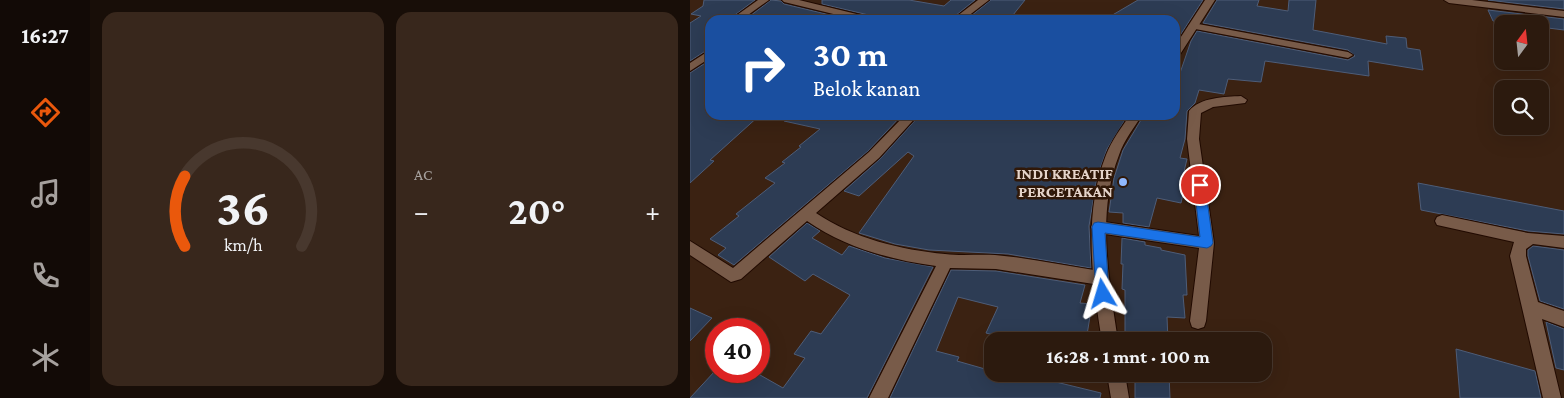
<!DOCTYPE html>
<html lang="id">
<head>
<meta charset="utf-8">
<style>
	:root { --surface:#2c1a0e; --page:#38271c; --text:#f1f3f6; --muted:#a6a19e; --line:#48382e; --accent:#ea580c }
	body { margin:0; font-family:"Crimson Pro",serif; background:var(--page); color:var(--text); height:100vh; display:flex; flex-direction:column; font-size:19px; white-space:nowrap }
	* { box-sizing:border-box; margin:0 }
	p { font-size:16px; color:var(--muted) }
	.icon { flex:none; width:28px; height:28px; fill:none; stroke:currentColor; stroke-width:2; stroke-linecap:round; stroke-linejoin:round }
	.map { position:relative; flex:1; overflow:hidden }
	.drawer { display:flex; flex-direction:column; gap:12px; padding:12px; background:#180e08; width:600px }
	.drawer>* { flex:none }
	.hud { position:absolute; left:15px; top:15px; width:475px; height:105px; border-radius:15px; box-shadow:0 5px 20px #0002,0 0 0 1px var(--line); background:#1a4fa0; color:#fff; overflow:hidden }
	.needle { width:32px; rotate:15deg }
	.controls { position:absolute; left:804px; top:15px; display:grid; gap:10px }
	.controls a { display:grid; place-items:center; width:55px; height:55px; border-radius:10px; background:var(--surface); box-shadow:0 5px 20px #0002,0 0 0 1px var(--line); font-size:25px }
	.speed { position:absolute; left:15px; top:318px; display:flex; gap:10px; font-size:25px; font-weight:700; text-align:center }
	.speed>* { display:grid; place-content:center; width:65px; height:65px; border-radius:50%; background:var(--surface); box-shadow:0 5px 20px #0002,0 0 0 1px var(--line); line-height:1 }
	.speed .limit { border:8px solid #d22; background:#fff; color:#111 }
	.pin { position:absolute; display:grid; place-items:center; width:42px; height:42px; color:#fff; margin:-21px; border:2px solid #fff; border-radius:50%; box-shadow:0 1px 5px #0007 }
	.me { position:absolute; width:55px; margin:-28px; rotate:353deg; stroke-linejoin:round; filter:drop-shadow(0 0 4px #0008) }
	.turn { display:flex; align-items:center; gap:18px; height:105px; padding:0 25px; font-size:22px }
	.turn .icon { width:65px; height:65px; stroke-width:2.5 }
	.turn b { display:block; font-size:35px; line-height:42px }
	.big { font-size:38px; font-weight:700; line-height:1.1 }
	.drawer .tile { flex:1; display:flex; flex-direction:column; justify-content:center; gap:8px; min-width:0; padding:0 18px; border-radius:15px; background:var(--page) }
	.drawer .dial { align-items:center; gap:0 }
	.dial svg { height:130px; overflow:visible; fill:none; stroke:var(--line); stroke-width:7; stroke-linecap:round; text-anchor:middle }
	.dial text { fill:var(--text); stroke:none }
	.heat { display:flex; justify-content:space-between; align-items:center; font-size:28px; direction:ltr }
	.drawer .tiles { flex:1; display:grid; gap:12px; grid-template-columns:repeat(2,1fr) }
	.trip { position:absolute; left:294px; top:332px; width:288px; height:50px; border-radius:15px; background:var(--surface); box-shadow:0 5px 20px #0002,0 0 0 1px var(--line); font-weight:700; line-height:50px; text-align:center }
	main { display:flex; flex:1; min-height:0 }
	.tabs { display:flex; flex-direction:column; width:90px; justify-content:space-around; align-items:center; background:#120a06; color:var(--muted) }
	.tabs .icon { width:35px; height:35px }
	.tabs .current { color:var(--accent) }
	.tabs b { font-size:22px; color:var(--text) }
	.map>svg:first-child { display:block }
</style>
</head>
<body>
<main>
<nav class="tabs">
<b>16:27</b>
<svg class="icon current" aria-label="directions" viewBox="0 0 24 24"><path d="M12 3l9 9-9 9-9-9zM9 14v-3h6M13 9l2 2-2 2"/></svg>
<svg class="icon" aria-label="music" viewBox="0 0 24 24"><path d="M9 18V5l10-2v13"/><circle cx="6" cy="18" r="3"/><circle cx="16" cy="16" r="3"/></svg>
<svg class="icon" aria-label="phone" viewBox="0 0 24 24"><path d="M5 4h4l2 5-3 2q2 4 5 5l2-3 5 2v4C11 20 4 13 5 4z"/></svg>
<svg class="icon" aria-label="climate" viewBox="0 0 24 24"><path d="M12 3v18M4 7l16 10M4 17L20 7"/></svg>
</nav>
<section class="drawer">
<div class="tiles">
<div class="tile dial"><svg viewBox="0 0 100 80">
<path d="M14 69A42 42 0 1 1 86 69"/>
<path d="M14 69A42 42 0 0 1 14 26" stroke="#ea580c"/>
<text x="50" y="56" font-size="32" font-weight="700">36</text>
<text x="50" y="72" font-size="11">km/h</text>
</svg></div>
<div class="tile"><p>AC</p>
<div class="heat"><a>−</a><b class="big">20°</b><a>+</a></div>
</div>
</div>
</section>
<div class="map">
<svg width="874" height="398" viewBox="0 0 874 398">
	<rect width="100%" height="100%" fill="#3b2212"/>
	<path fill="#2d3c54" stroke="#4e5d78" d="M14,0H65L38,20H20V48L0,61V23L11,16L1,14L13,6Z
		M81,0L91,1L94,4L157,19L80,20L60,16Z
		M132,0H219L254,6L261,0H285L260,20H200L132,4Z
		M301,0H335L319,20H276Z
		M448,0H513L489,37L485,36V20H414Z
		M527,0H569L567,6L598,11L599,0H626L623,30L697,44L696,36L716,38L717,48L730,50L733,70L678,61L679,76L575,61L571,82L538,79L534,94L509,90L505,103L497,111L495,139L490,158L497,159L492,180L496,181L491,203L467,198L459,227L433,223V213L419,212L424,178L433,150L454,115H485V76H489L501,41L507,31L658,60L665,56L658,50L513,23Z
		M798,0H874V9Z
		M798,10L874,19V30L850,27V24H821L803,21Z
		M20,60V115H70L20,160L24,161L0,183V73Z
		M95,115H212L178,151L44,265L28,255L36,248L20,239L49,216L46,214L85,183L75,178L95,163L92,162L111,147L109,146L130,129L94,121Z
		M230,115H438L417,149L407,177L399,226L401,268L318,254L239,250L205,244L169,233L224,156L218,152L169,196L154,191L190,159Z
		M728,183L874,211V234L838,231L731,210Z
		M117,223L130,231L122,238L152,255L159,246L195,258L243,267L177,398H0L25,371H63L93,388L115,358L104,354L121,331L131,334L160,295L123,274L115,281L79,257Z
		M432,238L455,242V245L471,248V250L495,255L497,295H493L495,318L477,317L478,341L435,340V290L432,289L433,264H431Z
		M843,246L874,250V309L850,301L838,256V250Z
		M261,270L306,271L395,285L390,303L402,304L396,341H326L296,333L308,307L268,297L246,351L269,357L267,361L302,371V374H333L411,393L410,398H200Z
		M0,308L22,318L0,341Z
		M856,322L874,329V370L866,368Z
		M766,349L845,371L851,398H770Z
		M445,374H479L480,398H445Z"/>
	<g fill="none" stroke-linecap="round" stroke-linejoin="round">
		<g stroke="#210a00" stroke-width="2">
			<path id="minor" d="M68,0H79L51,20H40Z
				M92,0H109L183,18L185,20H168L94,2Z
				M288,0H299L273,20H262Z
				M754,0H782L874,11V17L759,3Z
				M503,23L658,52L663,55L658,58L500,28L498,26Z
				M20,50V58L0,71V63Z
				M551,96L557,100L555,103L523,107L511,113L509,139L524,243L516,321L514,327L508,329L502,327L500,321L509,248L408,233L403,231L401,227L403,223L408,221L509,236L497,139L499,111C510,97 535,97 551,96Z
				M215,115H228L189,158L126,213C163,238 211,250 255,254C272,256 288,254 305,255C340,258 375,266 410,271L415,273L418,278L415,283L410,285L306,269L260,268L198,398H179L246,266C201,260 154,247 117,221L51,279L41,282L0,255V241L43,268L179,152Z
				M752,215L838,233L874,236V248L843,244L836,249V256L848,302L874,311V327L852,319L871,398H853L820,256L824,242L747,225L745,221L747,217Z"/>
		</g>
		<g stroke="#210a00" stroke-width="2">
			<path id="tertiary" d="M515,0H525L489,56L485,57V46Z
				M440,115H452C444,128 434,140 429,155C406,214 419,281 428,341H412C402,281 393,213 416,155C422,140 431,128 440,115Z
				M417,374H435L439,398H421Z"/>
		</g>
		<use href="#minor" fill="#785b49" fill-rule="evenodd"/>
		<use href="#tertiary" fill="#785b49" fill-rule="evenodd"/>
	</g>
	<path fill="#1a73e8" stroke="#114b97" d="M510,180L515,185L523,243L521,246L517,248L415,233L419,294L418,298L413,300L408,298L406,294L402,227L404,223L408,222L510,237L504,185Z"/>
	<circle fill="#90b8fd" stroke="#301808" stroke-width="2" cx="433" cy="182" r="5"/>
	<g text-anchor="middle" dominant-baseline="central" stroke-width="5" stroke-linejoin="round" paint-order="stroke">
		<g font-size="16" font-weight="bold" fill="#e5d4ca" stroke="#301808" text-anchor="end">
			<text x="423" y="173">INDI KREATIF<tspan x="423" dy="18">PERCETAKAN</tspan></text>
		</g>
	</g>
</svg>
<div class="controls">
<a><svg class="needle" viewBox="-14 -14 28 28"><path d="M0-13l5 13h-10z" fill="#e53935"/><path d="M0 13l5-13h-10z" fill="#a6a19e"/></svg></a>
<a><svg class="icon" aria-label="search" viewBox="0 0 24 24"><circle cx="10" cy="10" r="6"/><path d="M15 15l6 6"/></svg></a>
</div>
<div class="speed"><div class="limit">40</div></div>
<div class="pin" style="left:510px;top:185px;background:#d93025"><svg class="icon" aria-label="arrive" viewBox="0 0 24 24"><path d="M6 21V4h12l-3 4 3 4H6"/></svg></div>
<svg class="me" style="left:413px;top:294px" viewBox="-20 -20 40 40"><path d="M0-17L14 15 0 8-14 15z" fill="#1a73e8" stroke="#fff" stroke-width="4"/></svg>
<div class="trip">16:28 · 1 mnt · 100 m</div>
<div class="hud">
<div class="turn"><svg class="icon" aria-label="right" viewBox="0 0 24 24"><path d="M7 20v-9h11M14 6l5 5-5 5"/></svg><div><b>30 m</b>Belok kanan</div></div>
</div>
</div>
</main>
</body>
</html>
